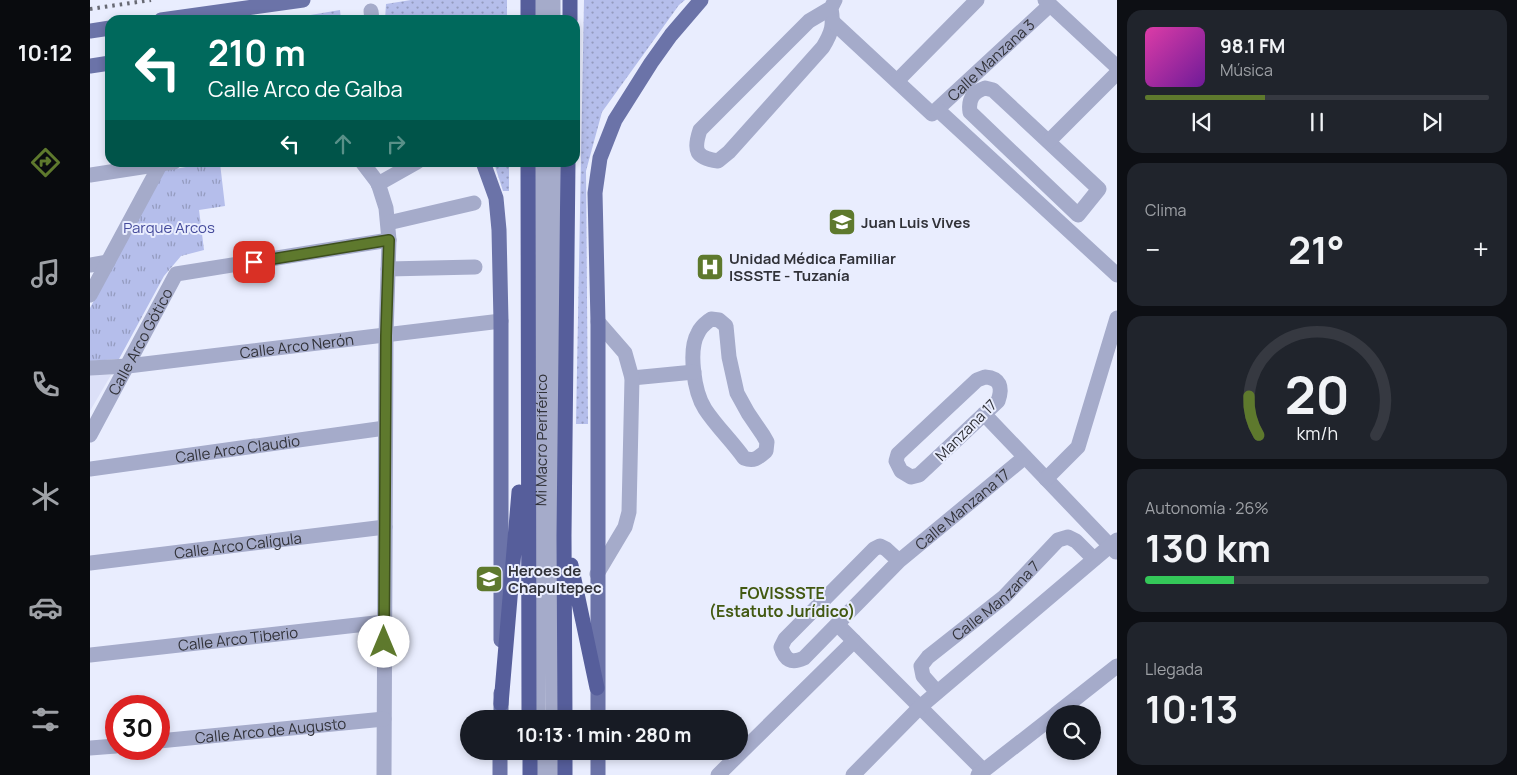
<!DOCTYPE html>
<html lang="es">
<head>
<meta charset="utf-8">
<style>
	:root { --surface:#171b24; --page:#20242c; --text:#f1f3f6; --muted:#9ea1a6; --line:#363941; --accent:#5e792d }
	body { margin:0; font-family:Manrope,sans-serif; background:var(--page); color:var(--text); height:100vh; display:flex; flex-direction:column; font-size:19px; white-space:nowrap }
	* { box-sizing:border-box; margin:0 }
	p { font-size:16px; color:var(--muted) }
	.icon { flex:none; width:28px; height:28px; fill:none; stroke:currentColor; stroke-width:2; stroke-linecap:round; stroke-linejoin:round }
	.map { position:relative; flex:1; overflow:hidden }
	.sheet { display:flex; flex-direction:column; gap:10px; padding:10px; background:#0d0f14; width:400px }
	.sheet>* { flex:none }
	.hud { position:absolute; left:15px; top:15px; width:475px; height:152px; border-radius:15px; box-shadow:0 2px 8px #0003; background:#00695c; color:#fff; overflow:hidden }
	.buttons { position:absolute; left:956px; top:705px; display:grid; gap:10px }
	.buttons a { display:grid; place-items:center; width:55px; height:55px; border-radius:50%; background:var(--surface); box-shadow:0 2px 8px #0003; font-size:25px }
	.speed { position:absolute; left:15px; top:695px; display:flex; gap:10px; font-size:25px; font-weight:700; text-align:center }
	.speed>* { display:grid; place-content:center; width:65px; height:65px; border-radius:50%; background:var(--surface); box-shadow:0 2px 8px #0003; line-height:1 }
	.speed .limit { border:8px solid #d22; background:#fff; color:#111 }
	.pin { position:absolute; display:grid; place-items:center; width:42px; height:42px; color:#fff; margin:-21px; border-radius:10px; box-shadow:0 2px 8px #0006 }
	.me { position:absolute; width:55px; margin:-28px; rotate:0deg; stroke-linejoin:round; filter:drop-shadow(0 0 4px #0008) }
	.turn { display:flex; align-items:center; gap:18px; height:105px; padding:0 20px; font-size:22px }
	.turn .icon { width:65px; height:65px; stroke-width:2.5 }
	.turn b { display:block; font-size:35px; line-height:42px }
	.lanes { display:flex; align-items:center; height:48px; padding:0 20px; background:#0003; justify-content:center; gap:25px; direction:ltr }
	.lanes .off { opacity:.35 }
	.big { font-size:38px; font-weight:700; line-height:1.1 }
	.sheet .card { flex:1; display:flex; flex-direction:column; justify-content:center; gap:8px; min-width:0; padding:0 18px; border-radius:15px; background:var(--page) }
	.sheet .dial { align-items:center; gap:0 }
	.dial svg { height:130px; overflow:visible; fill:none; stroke:var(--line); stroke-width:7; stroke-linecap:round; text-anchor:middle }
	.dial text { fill:var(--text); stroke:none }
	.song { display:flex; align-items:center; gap:15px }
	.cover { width:60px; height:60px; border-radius:8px; background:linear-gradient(135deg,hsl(320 70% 55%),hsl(280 70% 35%)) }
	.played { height:5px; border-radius:2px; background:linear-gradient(90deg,var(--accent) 35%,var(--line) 35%) }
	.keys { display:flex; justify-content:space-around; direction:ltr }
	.heat { display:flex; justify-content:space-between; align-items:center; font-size:28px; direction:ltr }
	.charge { height:8px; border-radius:4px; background:linear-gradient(90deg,#34c759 26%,var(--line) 0) }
	.trip { position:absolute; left:370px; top:710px; width:288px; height:50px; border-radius:25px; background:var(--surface); box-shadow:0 2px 8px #0003; font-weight:700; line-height:50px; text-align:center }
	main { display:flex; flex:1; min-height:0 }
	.dock { display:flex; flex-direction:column; width:90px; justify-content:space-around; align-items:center; background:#090b0e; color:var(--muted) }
	.dock .icon { width:35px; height:35px }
	.dock .on { color:var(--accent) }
	.dock b { font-size:22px; color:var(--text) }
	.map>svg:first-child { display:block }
</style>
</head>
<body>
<main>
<nav class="dock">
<b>10:12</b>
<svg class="icon on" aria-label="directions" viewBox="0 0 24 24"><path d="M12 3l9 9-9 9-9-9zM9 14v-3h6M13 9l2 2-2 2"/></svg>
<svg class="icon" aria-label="music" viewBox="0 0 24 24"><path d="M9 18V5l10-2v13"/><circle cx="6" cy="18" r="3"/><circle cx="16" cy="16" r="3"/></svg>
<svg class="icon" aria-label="phone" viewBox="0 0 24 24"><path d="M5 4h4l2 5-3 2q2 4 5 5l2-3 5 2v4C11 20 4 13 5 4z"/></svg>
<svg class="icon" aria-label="climate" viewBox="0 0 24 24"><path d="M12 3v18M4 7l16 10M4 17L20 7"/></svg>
<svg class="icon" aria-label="car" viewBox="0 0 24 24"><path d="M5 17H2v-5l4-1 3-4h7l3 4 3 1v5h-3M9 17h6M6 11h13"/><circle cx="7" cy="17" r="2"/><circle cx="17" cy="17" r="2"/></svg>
<svg class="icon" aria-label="filters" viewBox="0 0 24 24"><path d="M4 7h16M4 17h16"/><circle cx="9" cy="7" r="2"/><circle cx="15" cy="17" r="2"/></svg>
</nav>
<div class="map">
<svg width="1027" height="775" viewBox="0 0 1027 775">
	<defs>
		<pattern id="grass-dots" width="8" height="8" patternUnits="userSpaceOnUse" patternTransform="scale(1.25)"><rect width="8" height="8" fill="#b5beeb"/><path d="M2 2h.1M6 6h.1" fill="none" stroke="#949bbf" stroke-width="1.8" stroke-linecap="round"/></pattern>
		<pattern id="park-tufts" width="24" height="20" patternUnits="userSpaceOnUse" patternTransform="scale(1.25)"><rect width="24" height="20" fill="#b5beeb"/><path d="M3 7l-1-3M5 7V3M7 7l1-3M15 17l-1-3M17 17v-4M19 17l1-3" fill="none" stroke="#949bbf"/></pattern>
	</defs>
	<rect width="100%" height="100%" fill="#e9edfe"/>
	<path fill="#dce0f8" d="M0,375H21L0,411Z"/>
	<path fill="url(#grass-dots)" d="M321,0H417V20H295L296,4Z
		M494,0H595L589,5L512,112L496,171L498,424H486Z
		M250,10L251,20H191Z
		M404,163H419V191H413Z"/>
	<path fill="url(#park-tufts)" d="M119,163H130L135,206L109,210L114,250L91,256L74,276L29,359L0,361V308L73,171Z"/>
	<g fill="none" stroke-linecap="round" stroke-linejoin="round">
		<g stroke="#a5abca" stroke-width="15">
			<path d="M463,0V20"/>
			<path d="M955,0L1027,67"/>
			<path d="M741,8C744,25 742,32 733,47L639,152L628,161C606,158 603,151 610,130L719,21L741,8L745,0"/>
			<path d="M281,11L282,20"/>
			<path d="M451,20V0"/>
			<path id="s1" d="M743,22L842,114L960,5"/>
			<path d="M807,81L887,0"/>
			<path d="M895,88L903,90L1009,189L988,215L880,112C878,99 883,92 895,88Z"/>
			<path d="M848,110L1027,275"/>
			<path d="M959,141L1027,73"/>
			<path d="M272,162L288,183L296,208L299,240L296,336L294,775"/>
			<path d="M0,175L84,162"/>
			<path d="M288,184L327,162"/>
			<path d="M298,223L384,203"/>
			<path d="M0,265L18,262"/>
			<path d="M298,269L385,267"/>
			<path d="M0,295L70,165"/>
			<path d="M621,319L629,320L636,326L639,357L647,393L658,413L673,435L677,442L676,451C668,458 664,462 654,458C642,441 626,426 615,409C604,392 598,350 608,333C611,326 616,323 621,319Z"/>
			<path id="s2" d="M0,368L38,366L411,321"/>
			<path d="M895,377C910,378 913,387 908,401L829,475L821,477L811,471L806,461L808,454L887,380Z"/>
			<path d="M542,378L604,372"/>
			<path d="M894,414L1026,552"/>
			<path id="s3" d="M0,435L86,274L299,240"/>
			<path id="s4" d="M0,469L295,428"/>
			<path d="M956,479L988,447L1027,318"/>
			<path id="s5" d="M809,561L796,549L790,546L784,549L695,639L691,647C695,660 701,664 714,658L809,561L935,457"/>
			<path id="s6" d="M0,563L295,527"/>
			<path d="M507,574L535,527L539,512L542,378L535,353L508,322"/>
			<path d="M748,625L893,770"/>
			<path id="s7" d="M0,655L294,622"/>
			<path id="s8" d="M847,692L833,676L831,666L838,657L914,597L968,540L978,537L986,541L1004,559"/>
			<path d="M966,714L1027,666"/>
			<path id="s9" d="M448,719L451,441V162"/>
			<path d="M463,719V162"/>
			<path id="s10" d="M69,741L294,719"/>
			<path d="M0,748L26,746"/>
			<path d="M448,775V751"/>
			<path d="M462,775V751"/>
			<path d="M628,775L764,641"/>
			<path d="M763,775L830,707L1027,540"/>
			<path d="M888,775L965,715"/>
		</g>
		<path stroke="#6b73a8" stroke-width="15" d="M71,20L213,0
			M0,31L20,28
			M0,66L20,63
			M393,162L406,198L409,230L411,321V640
			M411,719V693
			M508,719V322L505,193L510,158L525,120L561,63L581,35L611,0
			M508,751V775
			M410,775V751"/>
		<path stroke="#565e9b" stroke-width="15" d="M438,20V0
			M480,20V0
			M438,162L439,719
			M481,565L507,688
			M411,704L429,492
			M475,719L474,536L478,162
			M440,751V775
			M475,751V775"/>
		<path stroke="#686a74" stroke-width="4" stroke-dasharray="2.5 5" stroke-linecap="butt" d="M0,9L61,0"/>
	</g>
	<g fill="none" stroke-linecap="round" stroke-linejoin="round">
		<g stroke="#3d4f1d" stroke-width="12">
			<path id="route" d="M164,262L299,240L296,336L294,642"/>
		</g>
		<use href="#route" stroke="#5e792d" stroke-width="9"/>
	</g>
	<defs>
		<g id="school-square" transform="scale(1.4375)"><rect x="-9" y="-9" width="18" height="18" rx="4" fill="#5e792d" stroke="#e9edfe"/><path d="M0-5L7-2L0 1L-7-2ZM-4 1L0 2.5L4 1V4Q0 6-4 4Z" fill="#fff"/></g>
		<g id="hospital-square" transform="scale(1.4375)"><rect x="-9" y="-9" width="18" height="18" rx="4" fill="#5e792d" stroke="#e9edfe"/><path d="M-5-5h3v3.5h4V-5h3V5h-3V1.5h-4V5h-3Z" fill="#fff"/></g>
	</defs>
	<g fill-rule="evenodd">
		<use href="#school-square" x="752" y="222"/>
		<use href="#hospital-square" x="620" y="267"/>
		<use href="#school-square" x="399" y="579"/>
	</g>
	<g text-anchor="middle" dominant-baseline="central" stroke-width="4" stroke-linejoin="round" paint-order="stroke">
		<g font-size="15" fill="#313239" stroke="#e9edfe">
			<text stroke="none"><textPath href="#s1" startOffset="215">Calle Manzana 3</textPath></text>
			<text stroke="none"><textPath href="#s3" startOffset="106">Calle Arco Gótico</textPath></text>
			<text stroke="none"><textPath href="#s2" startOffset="208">Calle Arco Nerón</textPath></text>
			<text transform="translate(876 430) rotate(-45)">Manzana 17</text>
			<text stroke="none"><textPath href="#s9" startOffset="279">Mi Macro Periférico</textPath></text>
			<text stroke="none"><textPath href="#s4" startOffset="149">Calle Arco Claudio</textPath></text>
			<text stroke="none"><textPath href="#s5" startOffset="415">Calle Manzana 17</textPath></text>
			<text stroke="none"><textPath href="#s6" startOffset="149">Calle Arco Calígula</textPath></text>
			<text stroke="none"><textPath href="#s8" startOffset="131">Calle Manzana 7</textPath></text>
			<text stroke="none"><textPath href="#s7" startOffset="149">Calle Arco Tiberio</textPath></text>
			<text stroke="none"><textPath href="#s10" startOffset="112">Calle Arco de Augusto</textPath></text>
		</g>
		<g font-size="15" font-weight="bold" fill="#313239" stroke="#e9edfe" text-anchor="start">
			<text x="771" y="222">Juan Luis Vives</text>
			<text x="639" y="258">Unidad Médica Familiar<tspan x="639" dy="17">ISSSTE - Tuzanía</tspan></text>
			<text x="418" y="570">Heroes de<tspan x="418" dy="17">Chapultepec</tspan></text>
		</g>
		<g font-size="15" fill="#464c9c" stroke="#e9edfe">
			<text x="79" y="227">Parque Arcos</text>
		</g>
		<g font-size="16" font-weight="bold" fill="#425911" stroke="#e9edfe">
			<text x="692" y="593">FOVISSSTE<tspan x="692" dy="18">(Estatuto Jurídico)</tspan></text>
		</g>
	</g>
</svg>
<div class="buttons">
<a><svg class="icon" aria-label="search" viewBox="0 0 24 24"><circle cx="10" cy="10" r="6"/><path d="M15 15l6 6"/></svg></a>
</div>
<div class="speed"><div class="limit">30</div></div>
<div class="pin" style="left:164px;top:262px;background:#d93025"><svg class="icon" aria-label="arrive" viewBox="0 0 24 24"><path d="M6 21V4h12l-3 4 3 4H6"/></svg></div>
<svg class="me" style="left:294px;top:642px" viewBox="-20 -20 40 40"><circle r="19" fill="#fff"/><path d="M0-13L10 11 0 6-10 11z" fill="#5e792d"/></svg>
<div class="trip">10:13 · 1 min · 280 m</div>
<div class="hud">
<div class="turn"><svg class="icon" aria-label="left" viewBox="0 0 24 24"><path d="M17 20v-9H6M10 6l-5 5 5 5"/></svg><div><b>210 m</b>Calle Arco de Galba</div></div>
<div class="lanes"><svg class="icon" aria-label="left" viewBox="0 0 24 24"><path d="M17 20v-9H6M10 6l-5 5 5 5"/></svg><svg class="icon off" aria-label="ahead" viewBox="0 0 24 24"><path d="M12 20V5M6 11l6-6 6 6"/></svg><svg class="icon off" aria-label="right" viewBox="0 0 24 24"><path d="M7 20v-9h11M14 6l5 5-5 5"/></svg></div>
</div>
</div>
<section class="sheet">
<div class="card">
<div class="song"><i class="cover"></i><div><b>98.1 FM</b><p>Música</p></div></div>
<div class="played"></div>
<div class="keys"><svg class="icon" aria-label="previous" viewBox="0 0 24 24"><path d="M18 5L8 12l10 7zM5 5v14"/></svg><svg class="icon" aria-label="pause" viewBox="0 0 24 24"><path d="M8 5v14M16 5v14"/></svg><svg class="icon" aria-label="next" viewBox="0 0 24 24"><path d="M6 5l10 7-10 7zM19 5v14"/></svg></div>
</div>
<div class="card"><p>Clima</p>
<div class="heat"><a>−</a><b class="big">21°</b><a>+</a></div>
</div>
<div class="card dial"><svg viewBox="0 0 100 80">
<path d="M14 69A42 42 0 1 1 86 69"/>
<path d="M14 69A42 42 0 0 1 8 45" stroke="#5e792d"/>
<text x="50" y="56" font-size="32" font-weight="700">20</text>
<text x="50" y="72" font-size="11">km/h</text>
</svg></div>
<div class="card"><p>Autonomía · 26%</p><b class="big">130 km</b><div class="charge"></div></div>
<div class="card"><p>Llegada</p><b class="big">10:13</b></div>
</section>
</main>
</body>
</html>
